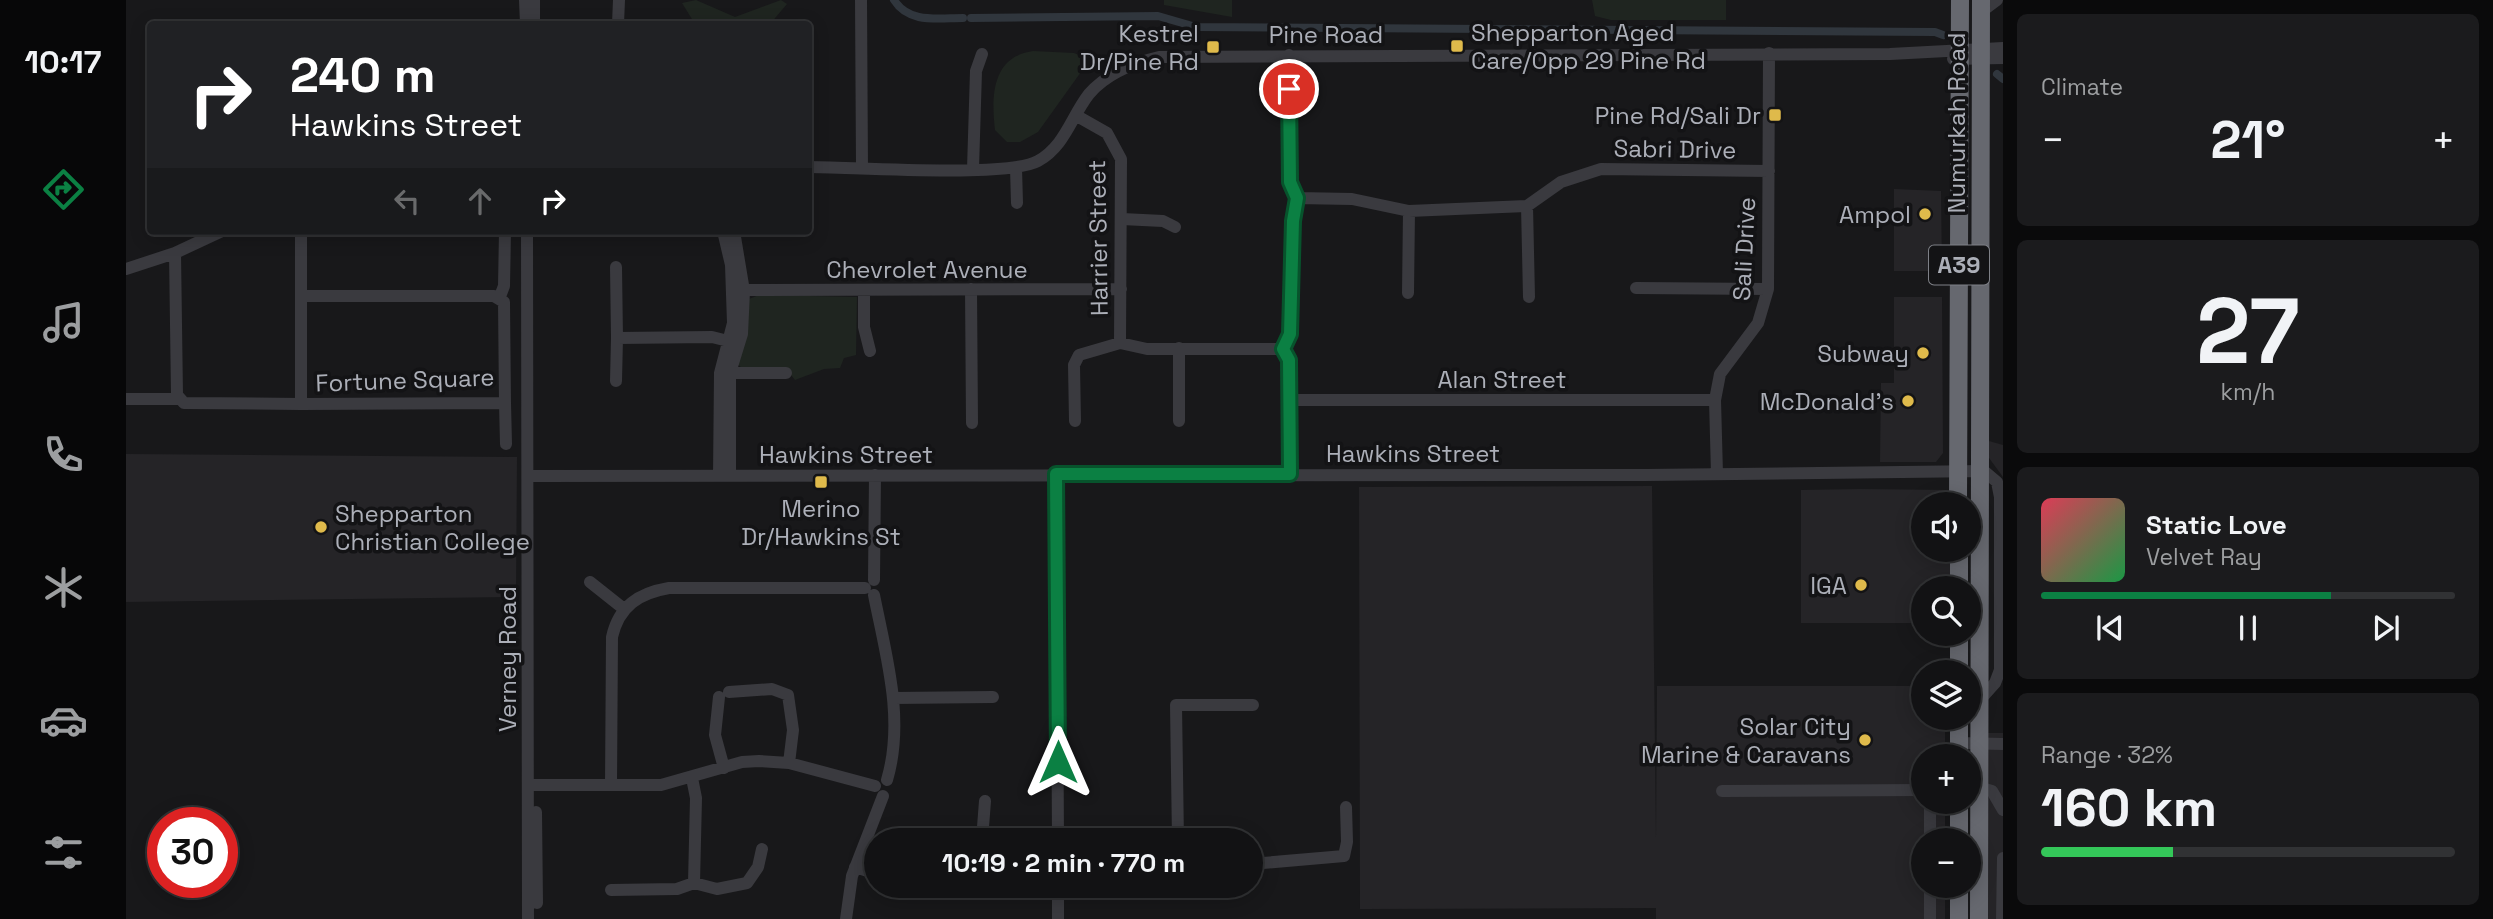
<!DOCTYPE html>
<html lang="en">
<head>
<meta charset="utf-8">
<style>
	:root { --surface:#121214; --page:#1b1b1d; --text:#f1f3f6; --muted:#9c9ea0; --line:#313234; --accent:#0b8043 }
	body { margin:0; font-family:"Space Grotesk",sans-serif; background:var(--page); color:var(--text); height:100vh; display:flex; flex-direction:column; font-size:26px; white-space:nowrap }
	* { box-sizing:border-box; margin:0 }
	p { font-size:23px; color:var(--muted) }
	.icon { flex:none; width:38px; height:38px; fill:none; stroke:currentColor; stroke-width:2; stroke-linecap:round; stroke-linejoin:round }
	.map { position:relative; flex:1; overflow:hidden }
	.details { display:flex; flex-direction:column; gap:14px; padding:14px; background:#0a0a0b; width:490px }
	.details>* { flex:none }
	.guide { position:absolute; left:21px; top:21px; width:665px; height:214px; border-radius:7px; box-shadow:0 4px 18px #0003,0 0 0 2px var(--line); background:#202124; color:#fff; overflow:hidden }
	.buttons { position:absolute; left:1785px; top:492px; display:grid; gap:14px }
	.buttons a { display:grid; place-items:center; width:70px; height:70px; border-radius:50%; background:var(--surface); box-shadow:0 4px 18px #0003,0 0 0 2px var(--line); font-size:35px }
	.speed { position:absolute; left:21px; top:807px; display:flex; gap:14px; font-size:35px; font-weight:700; text-align:center }
	.speed>* { display:grid; place-content:center; width:91px; height:91px; border-radius:50%; background:var(--surface); box-shadow:0 4px 18px #0003,0 0 0 2px var(--line); line-height:1 }
	.speed .limit { border:10px solid #d22; background:#fff; color:#111 }
	.pin { position:absolute; display:grid; place-items:center; width:60px; height:60px; color:#fff; margin:-30px; border:4px solid #fff; border-radius:50%; box-shadow:0 2px 7px #0007 }
	.me { position:absolute; width:77px; margin:-38px; rotate:0deg; stroke-linejoin:round; filter:drop-shadow(0 0 5px #0008) }
	.turn { display:flex; align-items:center; gap:24px; height:147px; padding:0 28px; font-size:32px }
	.turn .icon { width:91px; height:91px; stroke-width:2.5 }
	.turn b { display:block; font-size:49px; line-height:60px }
	.lanes { display:flex; align-items:center; height:66px; padding:0 28px; background:#0003; justify-content:center; gap:35px; direction:ltr }
	.lanes .off { opacity:.35 }
	.big { font-size:52px; font-weight:700; line-height:1.1 }
	.details .card { flex:1; display:flex; flex-direction:column; justify-content:center; gap:10px; min-width:0; padding:0 24px; border-radius:10px; background:var(--page) }
	.details .dial { align-items:center; gap:0 }
	.dial b { font-size:91px; line-height:1 }
	.song { display:flex; align-items:center; gap:21px }
	.cover { width:84px; height:84px; border-radius:10px; background:linear-gradient(135deg,hsl(350 70% 55%),hsl(140 70% 35%)) }
	.played { height:7px; border-radius:4px; background:linear-gradient(90deg,var(--accent) 70%,var(--line) 70%) }
	.keys { display:flex; justify-content:space-around; direction:ltr }
	.heat { display:flex; justify-content:space-between; align-items:center; font-size:38px; direction:ltr }
	.charge { height:10px; border-radius:5px; background:linear-gradient(90deg,#34c759 32%,var(--line) 0) }
	.trip { position:absolute; left:738px; top:828px; width:399px; height:70px; border-radius:35px; background:var(--surface); box-shadow:0 4px 18px #0003,0 0 0 2px var(--line); font-weight:700; line-height:70px; text-align:center }
	main { display:flex; flex:1; min-height:0 }
	.tab-bar { display:flex; flex-direction:column; width:126px; justify-content:space-around; align-items:center; background:#070708; color:var(--muted) }
	.tab-bar .icon { width:49px; height:49px }
	.tab-bar .selected { color:var(--accent) }
	.tab-bar b { font-size:32px; color:var(--text) }
	.map>svg:first-child { display:block }
</style>
</head>
<body>
<main>
<nav class="tab-bar">
<b>10:17</b>
<svg class="icon selected" aria-label="directions" viewBox="0 0 24 24"><path d="M12 3l9 9-9 9-9-9zM9 14v-3h6M13 9l2 2-2 2"/></svg>
<svg class="icon" aria-label="music" viewBox="0 0 24 24"><path d="M9 18V5l10-2v13"/><circle cx="6" cy="18" r="3"/><circle cx="16" cy="16" r="3"/></svg>
<svg class="icon" aria-label="phone" viewBox="0 0 24 24"><path d="M5 4h4l2 5-3 2q2 4 5 5l2-3 5 2v4C11 20 4 13 5 4z"/></svg>
<svg class="icon" aria-label="climate" viewBox="0 0 24 24"><path d="M12 3v18M4 7l16 10M4 17L20 7"/></svg>
<svg class="icon" aria-label="car" viewBox="0 0 24 24"><path d="M5 17H2v-5l4-1 3-4h7l3 4 3 1v5h-3M9 17h6M6 11h13"/><circle cx="7" cy="17" r="2"/><circle cx="17" cy="17" r="2"/></svg>
<svg class="icon" aria-label="filters" viewBox="0 0 24 24"><path d="M4 7h16M4 17h16"/><circle cx="9" cy="7" r="2"/><circle cx="15" cy="17" r="2"/></svg>
</nav>
<div class="map">
<svg width="1877" height="919" viewBox="0 0 1877 919">
	<rect width="100%" height="100%" fill="#18181a"/>
	<path fill="#252427" d="M1768,189L1815,191L1816,271H1768Z
		M1768,297H1816L1817,453L1810,462H1754L1755,383H1768Z
		M1863,441L1877,445V477L1863,458Z
		M0,454L391,457L390,597L0,602Z
		M1526,486L1530,839L1531,686H1797V718H1819V756H1797V802H1819V840H1797V886H1819V919H1530V908L1234,909L1233,487Z
		M1734,489L1824,490V504H1797V550H1824V588H1797V623H1675V490Z
		M1857,733H1877V919H1856Z"/>
	<path fill="#1f2520" d="M570,0L609,17L655,0L661,4L644,24H569L556,3Z
		M1038,0H1106V17L1038,5Z
		M1466,0H1600V20H1485L1469,16Z
		M907,51L948,53L958,57L960,65L912,132L894,142H881L869,130C865,96 866,57 907,51Z
		M633,295L731,297L730,355L718,358L714,368L698,369L669,380L661,370L617,369L609,362L623,299Z"/>
	<g fill="none" stroke-linecap="round" stroke-linejoin="round">
		<path stroke="#30363d" stroke-width="8" d="M768,0C783,24 812,18 837,18
			M845,18L1032,16L1070,27L1809,32L1817,35
			M1871,74L1877,79"/>
		<path stroke="#3a3a3f" stroke-width="12" d="M399,0L400,24
			M408,0V24
			M735,0L736,167
			M1855,12L1871,0
			M492,24L493,0
			M1163,55L1164,182L1165,189L1171,198L1167,221L1164,334L1157,349L1163,360L1164,474
			M1827,59L1877,58
			M951,116L981,133L995,159L994,343L1021,349H1157
			M682,167C727,167 881,178 912,161C939,146 945,117 963,94C981,73 1007,63 1033,57L1764,54L1877,48
			M890,168L891,203
			M847,169L850,71L856,54
			M1171,198L1226,199L1283,211L1401,206L1435,182L1475,169L1643,171
			M1401,206L1403,297
			M996,219L1037,221L1049,227
			M401,231L402,919
			M49,253L51,395L58,403L175,404V231
			M490,267L491,338
			M0,269L49,253L96,231
			M1510,288L1642,289
			M845,289L846,423
			M607,290L995,289
			M738,290V327L744,351
			M1282,293L1283,211
			M373,299L378,286L379,231
			M1053,348V421
			M598,373H660
			M490,381L491,338L586,337L610,343
			M0,399H54
			M1163,400H1589
			M379,403L380,444
			M175,404L379,403L378,302L368,296H176
			M949,421L948,365L953,355L994,343
			M930,474L932,840
			M1591,474L1589,400L1594,374L1632,323L1642,289L1643,53
			M402,476L1520,475L1858,471L1871,482L1874,497V670L1869,683L1852,702
			M593,476L594,373L607,323L605,265L597,231
			M604,476V373L616,334L618,291L608,231
			M748,580L749,475
			M464,582L498,609
			M748,595C760,656 779,719 761,780
			M603,692L646,689L662,695L667,730L663,763
			M593,697L589,735L598,768
			M767,698L867,697
			M1833,743L1877,744
			M402,785H535L616,762L633,761L663,763L749,786
			M485,785L486,637C493,606 513,593 543,588H739
			M1852,787L1866,791L1877,810
			M1596,791L1797,790
			M1804,802V840
			M410,812L411,903
			M856,840L859,801
			M1052,840L1050,705H1127
			M1125,864L1218,856L1221,842L1220,807
			M729,867L751,874
			M568,883L591,889L621,883L632,867L636,849
			M932,886V919
			M1804,886V919
			M932,888L1035,886
			M485,890L551,889L568,883L570,798L566,778
			M720,919L726,876L757,796
			M1876,919L1877,858"/>
		<path stroke="#66686f" stroke-width="18" d="M1832,504L1834,0
			M1833,550V588
			M1833,672V634
			M1833,756V718
			M1833,802V840
			M1833,886V919
			M1853,919L1855,0"/>
	</g>
	<g fill="none" stroke-linecap="round" stroke-linejoin="round">
		<g stroke="#07532c" stroke-width="18">
			<path id="route" d="M932,762L930,474H1164L1163,360L1157,349L1164,334L1167,221L1171,198L1164,182L1163,89"/>
		</g>
		<use href="#route" stroke="#0b8043" stroke-width="12"/>
	</g>
	<g fill="#dfba4b" stroke="#131315" stroke-width="2.5">
		<rect x="1324" y="39" width="14" height="14" rx="3.5"/>
		<rect x="1080" y="40" width="14" height="14" rx="3.5"/>
		<rect x="1642" y="108" width="14" height="14" rx="3.5"/>
		<circle cx="1799" cy="214" r="7"/>
		<circle cx="1797" cy="353" r="7"/>
		<circle cx="1782" cy="401" r="7"/>
		<rect x="688" y="475" width="14" height="14" rx="3.5"/>
		<circle cx="195" cy="527" r="7"/>
		<circle cx="1735" cy="585" r="7"/>
		<circle cx="1739" cy="740" r="7"/>
	</g>
	<g text-anchor="middle" dominant-baseline="central" stroke-width="7" stroke-linejoin="round" paint-order="stroke">
		<rect fill="#131315" stroke="#7e8087" stroke-width="2" x="1803" y="245.5" width="60" height="39" rx="5"/>
		<g font-size="23" font-weight="bold" fill="#acafb8">
			<text x="1833" y="265">A39</text>
		</g>
		<g font-size="24" fill="#acafb8" stroke="#131315" text-anchor="end">
			<text x="1345" y="32" text-anchor="start">Shepparton Aged<tspan x="1345" dy="28">Care/Opp 29 Pine Rd</tspan></text>
			<text x="1073" y="33">Kestrel<tspan x="1073" dy="28">Dr/Pine Rd</tspan></text>
			<text x="1635" y="115">Pine Rd/Sali Dr</text>
			<text x="1785" y="214">Ampol</text>
			<text x="1783" y="353">Subway</text>
			<text x="1768" y="401">McDonald's</text>
			<text x="695" y="508" text-anchor="middle">Merino<tspan x="695" dy="28">Dr/Hawkins St</tspan></text>
			<text x="209" y="513" text-anchor="start">Shepparton<tspan x="209" dy="28">Christian College</tspan></text>
			<text x="1721" y="585">IGA</text>
			<text x="1725" y="726">Solar City<tspan x="1725" dy="28">Marine &amp; Caravans</tspan></text>
		</g>
		<g font-size="24" fill="#acafb8" stroke="#131315">
			<text x="1200" y="34">Pine Road</text>
			<text transform="translate(1830 123) rotate(-90)">Numurkah Road</text>
			<text transform="translate(1549 149) rotate(1)">Sabri Drive</text>
			<text transform="translate(972 238) rotate(-91)">Harrier Street</text>
			<text transform="translate(1618 249) rotate(-87)">Sali Drive</text>
			<text x="801" y="269">Chevrolet Avenue</text>
			<text x="1376" y="379">Alan Street</text>
			<text transform="translate(279 380) rotate(-2)">Fortune Square</text>
			<text x="1287" y="453">Hawkins Street</text>
			<text x="720" y="454">Hawkins Street</text>
			<text transform="translate(381 659) rotate(-90)">Verney Road</text>
		</g>
	</g>
</svg>
<div class="buttons">
<a><svg class="icon" aria-label="sound" viewBox="0 0 24 24"><path d="M4 9h4l5-4v14l-5-4H4zM17 9q2 3 0 6"/></svg></a>
<a><svg class="icon" aria-label="search" viewBox="0 0 24 24"><circle cx="10" cy="10" r="6"/><path d="M15 15l6 6"/></svg></a>
<a><svg class="icon" aria-label="layers" viewBox="0 0 24 24"><path d="M12 4l9 5-9 5-9-5zM3 14l9 5 9-5"/></svg></a>
<a>+</a>
<a>−</a>
</div>
<div class="speed"><div class="limit">30</div></div>
<div class="pin" style="left:1163px;top:89px;background:#d93025"><svg class="icon" aria-label="arrive" viewBox="0 0 24 24"><path d="M6 21V4h12l-3 4 3 4H6"/></svg></div>
<svg class="me" style="left:932px;top:762px" viewBox="-20 -20 40 40"><path d="M0-17L14 15 0 8-14 15z" fill="#0b8043" stroke="#fff" stroke-width="4"/></svg>
<div class="trip">10:19 · 2 min · 770 m</div>
<div class="guide">
<div class="turn"><svg class="icon" aria-label="right" viewBox="0 0 24 24"><path d="M7 20v-9h11M14 6l5 5-5 5"/></svg><div><b>240 m</b>Hawkins Street</div></div>
<div class="lanes"><svg class="icon off" aria-label="left" viewBox="0 0 24 24"><path d="M17 20v-9H6M10 6l-5 5 5 5"/></svg><svg class="icon off" aria-label="ahead" viewBox="0 0 24 24"><path d="M12 20V5M6 11l6-6 6 6"/></svg><svg class="icon" aria-label="right" viewBox="0 0 24 24"><path d="M7 20v-9h11M14 6l5 5-5 5"/></svg></div>
</div>
</div>
<section class="details">
<div class="card"><p>Climate</p>
<div class="heat"><a>−</a><b class="big">21°</b><a>+</a></div>
</div>
<div class="card dial"><b>27</b><p>km/h</p></div>
<div class="card">
<div class="song"><i class="cover"></i><div><b>Static Love</b><p>Velvet Ray</p></div></div>
<div class="played"></div>
<div class="keys"><svg class="icon" aria-label="previous" viewBox="0 0 24 24"><path d="M18 5L8 12l10 7zM5 5v14"/></svg><svg class="icon" aria-label="pause" viewBox="0 0 24 24"><path d="M8 5v14M16 5v14"/></svg><svg class="icon" aria-label="next" viewBox="0 0 24 24"><path d="M6 5l10 7-10 7zM19 5v14"/></svg></div>
</div>
<div class="card"><p>Range · 32%</p><b class="big">160 km</b><div class="charge"></div></div>
</section>
</main>
</body>
</html>
